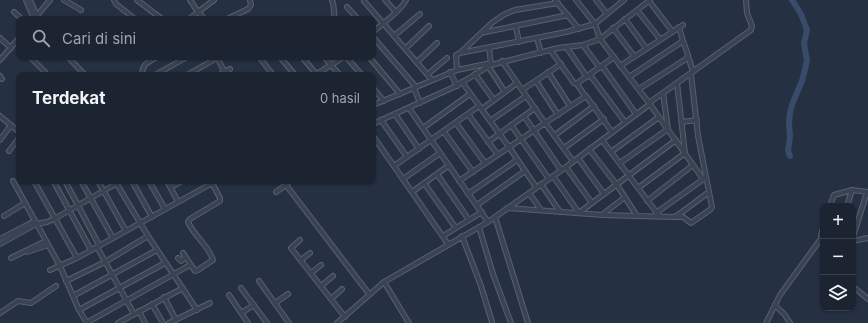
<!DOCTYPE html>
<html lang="id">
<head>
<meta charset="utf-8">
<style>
	:root { --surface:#1c2432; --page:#29303e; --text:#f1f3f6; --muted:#a0a4ac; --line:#3a414d }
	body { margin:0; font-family:Inter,sans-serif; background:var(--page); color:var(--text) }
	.controls { position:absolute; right:12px; bottom:12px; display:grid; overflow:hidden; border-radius:8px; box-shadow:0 1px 3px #0004 }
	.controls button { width:36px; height:36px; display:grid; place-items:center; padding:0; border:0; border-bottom:1px solid var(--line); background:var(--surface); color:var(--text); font:20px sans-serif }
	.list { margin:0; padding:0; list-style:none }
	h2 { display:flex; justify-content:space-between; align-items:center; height:52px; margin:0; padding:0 16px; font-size:17px }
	h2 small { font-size:13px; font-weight:400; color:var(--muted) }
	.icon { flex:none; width:22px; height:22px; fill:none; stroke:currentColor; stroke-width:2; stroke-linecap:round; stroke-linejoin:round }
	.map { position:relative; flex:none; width:868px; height:323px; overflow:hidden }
	.search { position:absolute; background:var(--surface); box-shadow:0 1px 3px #0004; left:16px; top:16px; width:360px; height:44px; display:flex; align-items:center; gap:10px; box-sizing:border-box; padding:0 14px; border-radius:8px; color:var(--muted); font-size:15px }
	.panel { position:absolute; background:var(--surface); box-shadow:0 1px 3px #0004; left:16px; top:72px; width:360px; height:112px; border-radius:8px }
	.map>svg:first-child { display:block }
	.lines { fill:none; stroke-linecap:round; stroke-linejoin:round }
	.river { stroke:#384b6a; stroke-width:6 }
	.street-casing { stroke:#57606f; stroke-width:6 }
	.street { stroke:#394352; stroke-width:4 }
</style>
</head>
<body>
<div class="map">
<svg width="868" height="323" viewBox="0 0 868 323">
	<rect width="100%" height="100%" fill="#253042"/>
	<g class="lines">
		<path class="river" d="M790,156L788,150L790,137L789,123L790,112L793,102L802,81L807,61L804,43L807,30L801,14L792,0"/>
		<defs>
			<path id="street" d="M26,0L34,19
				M30,0L37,16
				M64,0L81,10
				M114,0L116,4L135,19
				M137,0L162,19
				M332,0C335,7 333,13 335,19
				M385,0L396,12
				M555,0L579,29
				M596,0L607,14
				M364,1L432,80
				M649,1L672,31
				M347,7L358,19
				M637,10L660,39
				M14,12L22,19
				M34,19L50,0
				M189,19L198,12L190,0
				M205,19L198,12L214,0
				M227,19L248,9L251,5L250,0
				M625,19L646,48
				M516,27L519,42
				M679,27L683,41
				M613,28L634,56
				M373,32C382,24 402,10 406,0
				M481,33L568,15
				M394,36L420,14
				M373,37L416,87
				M0,38L11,48
				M537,38L541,53
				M583,45L600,68
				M406,48L429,26
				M489,48L491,64
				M567,48L587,77
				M551,51L574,83L576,84L614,57
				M460,53L566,32L595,24L624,0
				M688,56L693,72
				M30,57L45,72
				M68,57L85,75
				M217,57L226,75
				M280,57L295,75
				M302,57L317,75
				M324,57L340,75
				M346,57L362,75
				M369,57L400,94
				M260,58L273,75
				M0,60L19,38
				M502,61L545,123L586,96L612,132
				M417,62L437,43
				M488,66L505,92
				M602,66L636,114
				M620,66L683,25
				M457,70L456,55L460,53L493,22L505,14L515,10L558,3
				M450,72L457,86
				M548,72L570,106
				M428,74L447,58
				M475,74L494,100
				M143,75C140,65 150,61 157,57
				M155,75L187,57
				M187,75L217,58
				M219,75L230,69
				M315,75L344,57
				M590,75L625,122
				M0,76L2,79
				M629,77L683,41L688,55L686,59L639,89
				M536,81L558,115
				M462,82L509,147L536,187
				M577,84L585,96
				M373,88L384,101
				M414,88L420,103
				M522,90L561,64
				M649,103L600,39L650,0
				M373,105L457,70L491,63
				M409,108L488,222
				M482,109L517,83
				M395,114L419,149
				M468,114L498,155
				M0,116L19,132
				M524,116L561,170
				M381,120L407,157
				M490,121L526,96
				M682,122L697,120
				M456,123L485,163
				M373,124L388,117L454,87L491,65L558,48L583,45L600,39L595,24L576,0
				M511,125L549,179
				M423,128L470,94
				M444,132L473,172
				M555,135L594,106
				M373,136L448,244
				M0,140L11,125
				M602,140L660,217
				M488,142L535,108
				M564,148L604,119
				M589,149L617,185L637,216
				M9,151L19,138
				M611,152L659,117
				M578,158L604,194
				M620,163L668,129L663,93
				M394,166L479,106
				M566,167L592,203
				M437,174L469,220
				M553,176L579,213
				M403,179L440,153
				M703,179L649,103L751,30L752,26L747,13L746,0
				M13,181L60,266L79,310L87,323
				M34,181L77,258
				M65,181L99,245
				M81,181L113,238
				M98,181L126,231
				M115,181L148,236L197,310
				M132,181L152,217
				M149,181L165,209
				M167,181L178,202
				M290,181L286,185L369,294
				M459,181L545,123L573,161
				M424,183L456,228
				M55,184L91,250
				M541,184L560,212
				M171,187L182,181
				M638,188L685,153L677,83
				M276,192L286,185
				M412,192L448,166
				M529,193L541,210
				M468,194L517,160
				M647,201L693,165
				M477,205L525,171
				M830,206L834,195L852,190
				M847,206L852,190L868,192
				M507,208L603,215L674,217L678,215L709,192
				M580,212L676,140
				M656,213L705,178
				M603,214L625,197
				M4,216L25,203
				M495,217L528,323
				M677,217H683L691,223L711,209L712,207L698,136L691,74
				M479,227L493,274L511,323
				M443,236L482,212
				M462,236L481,286L492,322
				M853,237L867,192
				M822,238L821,235L823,228
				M0,239L35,221
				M300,240L291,248L345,317
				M853,241L868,238
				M0,244L36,224L47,222L54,219L121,181
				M97,247L134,314
				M27,252L48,245
				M183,253L195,271L198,270L213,260C209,246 194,236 188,222L190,219L220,201V198L212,183
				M11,258L46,241
				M178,258L181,261L186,257
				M301,260L310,253
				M50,270L77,258L216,181
				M311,273L321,265
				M66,281L105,262L148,236
				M259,281L289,323
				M384,282L409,323
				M321,286L333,276
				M241,288L267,323
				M856,289L868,299
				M229,295L248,323
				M73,296L157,250
				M164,297L176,320
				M331,299L342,289
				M275,303L288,294
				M152,304L163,323
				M775,305L785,315L790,323
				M79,310L165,263
				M139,311L145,323
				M0,313L18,301L31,303L56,286
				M241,313L254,305
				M86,323L190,265
				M118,323L183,288
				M169,323L210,303
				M337,323L384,282L488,222L566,167L650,104
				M766,323L780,295L820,240L823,238"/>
		</defs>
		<use href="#street" class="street-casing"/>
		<use href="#street" class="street"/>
	</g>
</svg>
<div class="controls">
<button>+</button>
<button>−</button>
<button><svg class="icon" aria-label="layers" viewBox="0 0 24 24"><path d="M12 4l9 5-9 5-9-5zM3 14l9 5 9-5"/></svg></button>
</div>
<div class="search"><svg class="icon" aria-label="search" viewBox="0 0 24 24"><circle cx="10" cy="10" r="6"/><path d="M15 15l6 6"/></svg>Cari di sini</div>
<section class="panel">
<h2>Terdekat<small>0 hasil</small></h2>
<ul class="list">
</ul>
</section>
</div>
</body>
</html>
